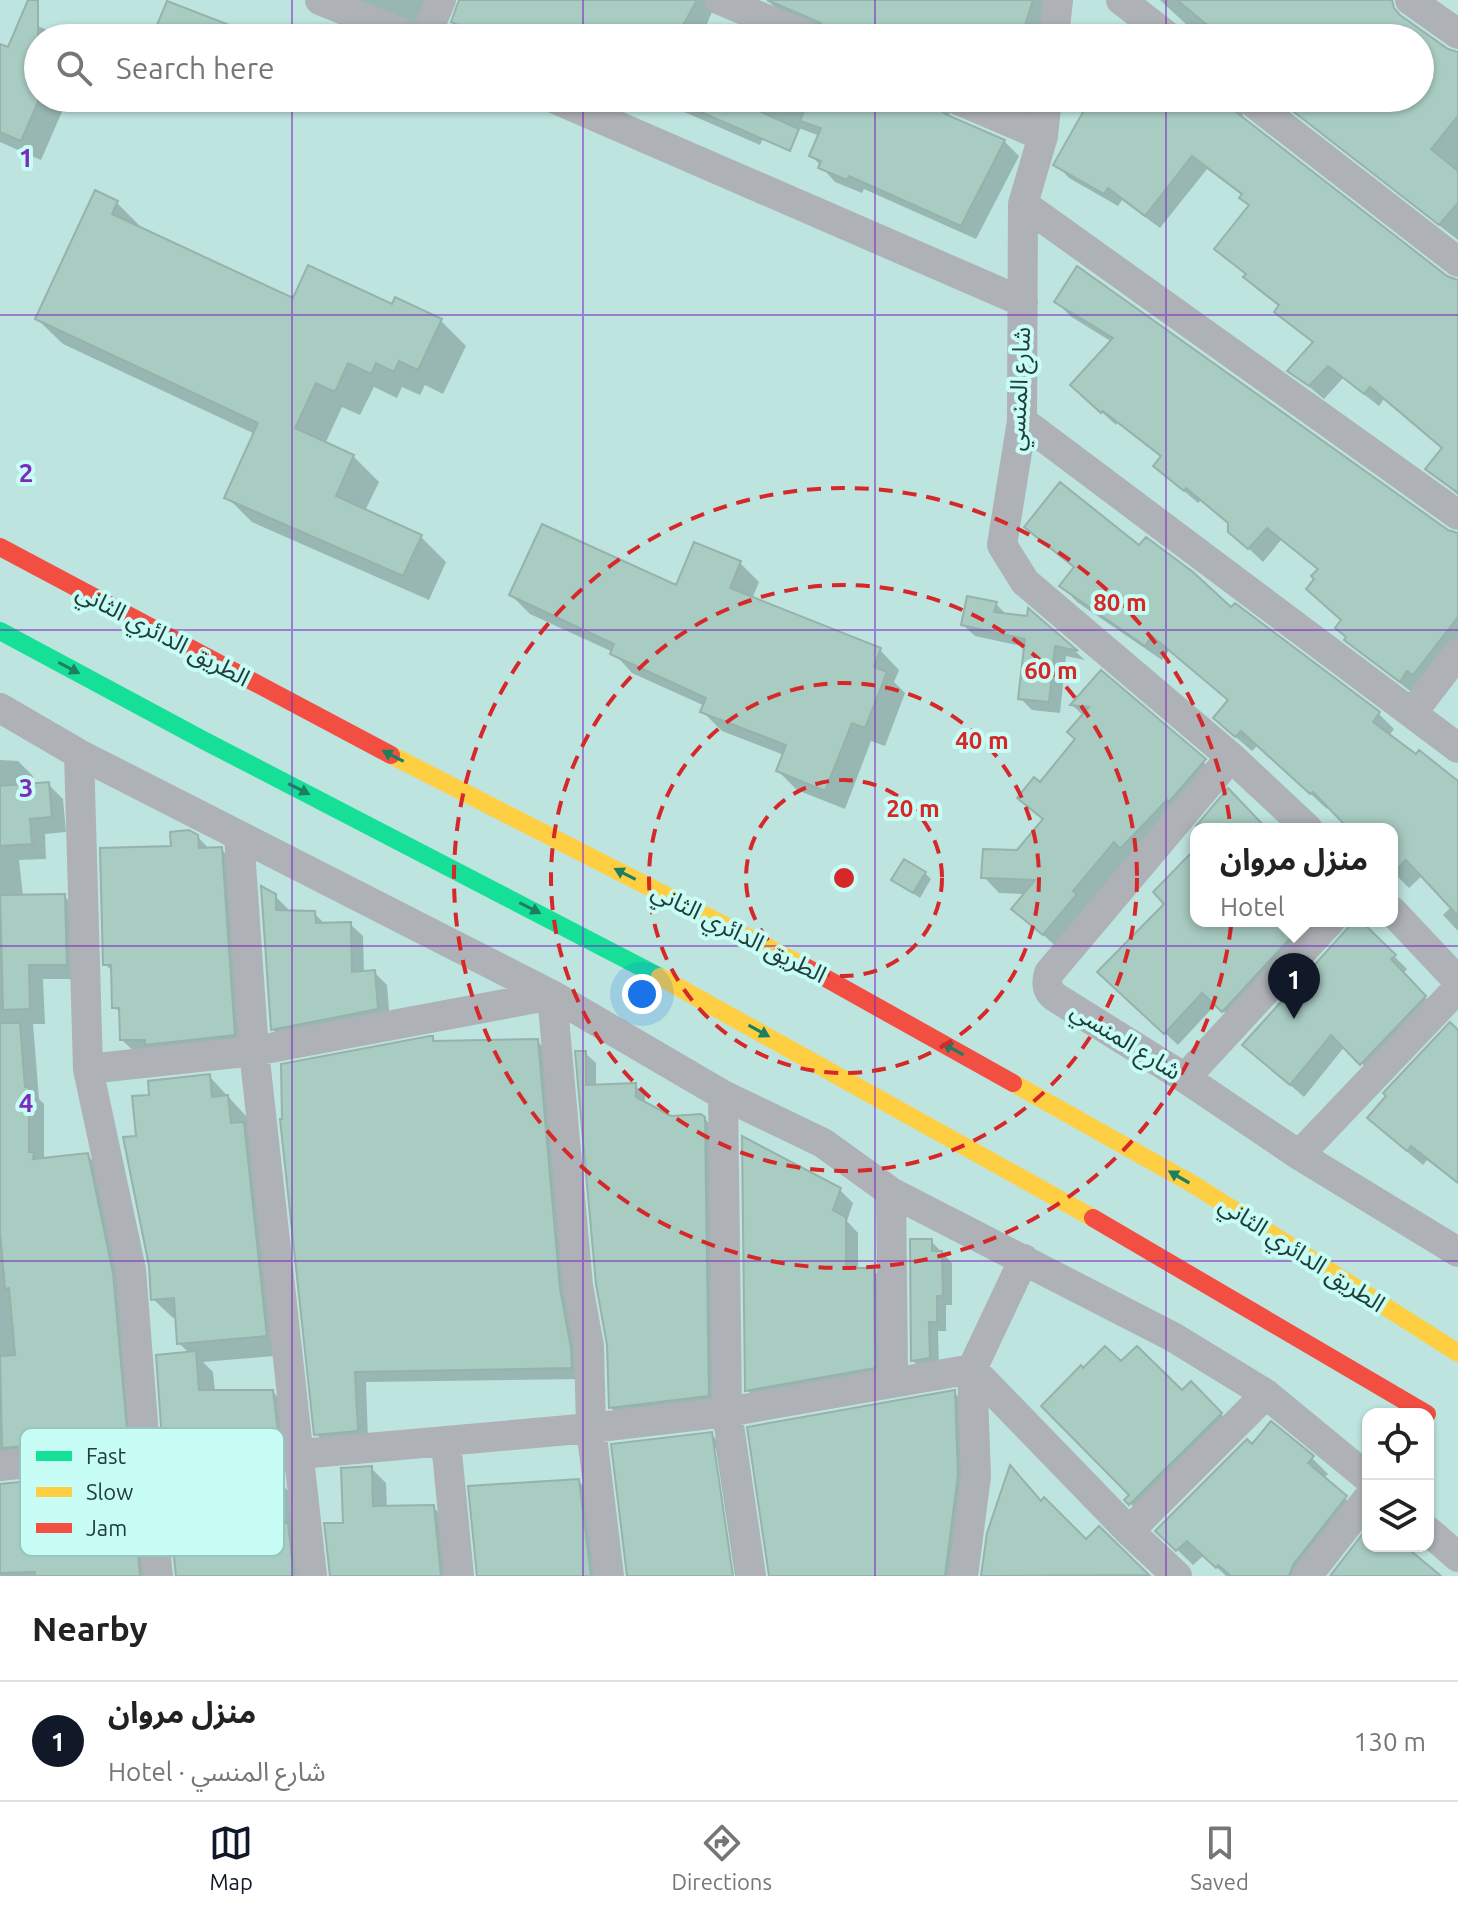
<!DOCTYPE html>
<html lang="en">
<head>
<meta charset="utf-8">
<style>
	:root { --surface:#fff; --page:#f2f2f2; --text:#222; --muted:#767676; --line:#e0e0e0; --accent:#111827 }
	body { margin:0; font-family:Ubuntu,"Noto Sans Arabic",sans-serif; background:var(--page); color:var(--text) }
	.controls { position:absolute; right:24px; bottom:24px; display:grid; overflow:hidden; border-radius:16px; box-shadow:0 2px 6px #0004 }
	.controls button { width:72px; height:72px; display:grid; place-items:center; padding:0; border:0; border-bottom:2px solid var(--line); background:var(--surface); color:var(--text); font:40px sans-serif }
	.you { position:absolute; left:642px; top:994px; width:28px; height:28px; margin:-20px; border:6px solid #fff; border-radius:50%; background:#1a73e8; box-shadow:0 0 0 12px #1a73e833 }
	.badge { display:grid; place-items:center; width:52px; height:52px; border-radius:50%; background:var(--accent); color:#fff; font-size:26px; font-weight:700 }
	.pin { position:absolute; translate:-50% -66px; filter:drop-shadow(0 2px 4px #0008) }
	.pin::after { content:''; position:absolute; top:42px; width:28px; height:24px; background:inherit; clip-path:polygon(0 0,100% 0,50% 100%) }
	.popup { position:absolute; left:1190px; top:823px; width:208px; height:104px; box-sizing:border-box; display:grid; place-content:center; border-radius:16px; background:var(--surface); filter:drop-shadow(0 2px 6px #0005); font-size:26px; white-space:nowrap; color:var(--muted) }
	.popup b { font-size:30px; color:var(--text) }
	.popup::after { content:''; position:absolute; left:50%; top:100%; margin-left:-16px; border:16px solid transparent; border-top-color:var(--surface) }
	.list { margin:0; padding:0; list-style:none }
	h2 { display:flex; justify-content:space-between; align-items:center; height:104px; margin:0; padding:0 32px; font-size:34px }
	h2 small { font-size:26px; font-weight:400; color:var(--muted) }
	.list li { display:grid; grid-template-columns:52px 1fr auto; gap:24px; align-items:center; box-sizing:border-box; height:120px; padding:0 32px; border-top:2px solid var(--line) }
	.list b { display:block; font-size:30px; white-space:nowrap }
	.list p { margin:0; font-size:26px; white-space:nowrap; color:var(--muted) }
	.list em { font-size:26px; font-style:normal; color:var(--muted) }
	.icon { flex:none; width:44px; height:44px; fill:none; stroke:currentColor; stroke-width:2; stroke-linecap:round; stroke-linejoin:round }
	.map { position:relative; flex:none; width:1458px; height:1576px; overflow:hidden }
	.search { position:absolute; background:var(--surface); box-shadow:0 2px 6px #0004; left:24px; right:24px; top:24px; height:88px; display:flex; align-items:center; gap:20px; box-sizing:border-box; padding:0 28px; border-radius:44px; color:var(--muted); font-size:30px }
	.sheet { height:224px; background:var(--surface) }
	nav { display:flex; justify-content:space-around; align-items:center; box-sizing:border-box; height:112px; border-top:2px solid var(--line); background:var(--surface); font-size:22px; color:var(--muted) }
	nav a { display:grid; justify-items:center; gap:4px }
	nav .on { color:var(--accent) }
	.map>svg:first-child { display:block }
	.shadow { fill:#0003 }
	.building { fill:#a8cbc2; stroke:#96b2ab; stroke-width:2 }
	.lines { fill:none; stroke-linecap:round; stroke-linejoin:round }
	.street { stroke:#aeb1b6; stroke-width:30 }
	.fast { stroke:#16e098; stroke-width:18 }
	.slow { stroke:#ffcf43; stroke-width:18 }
	.jam { stroke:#f24e42; stroke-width:18 }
	.oneway { fill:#1d7f60 }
	.grid { fill:none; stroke:#7b2cbf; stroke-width:2; stroke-opacity:0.55 }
	.ring { fill:none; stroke:#d62828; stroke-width:4; stroke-dasharray:14 10 }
	.labels { text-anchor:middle; stroke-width:8; stroke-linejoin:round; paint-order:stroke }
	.street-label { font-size:24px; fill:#223e3b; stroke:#c8fdf6 }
	.key { fill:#c8fdf6; stroke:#96c4be; stroke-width:2 }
	.key-label { font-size:22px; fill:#223e3b }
	.grid-label { font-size:26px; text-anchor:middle; font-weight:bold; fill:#7b2cbf; stroke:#c8fdf6; stroke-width:8; stroke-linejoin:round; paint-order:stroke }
	.centre { fill:#d62828; stroke:#c8fdf6; stroke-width:4 }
	.ring-label { font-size:24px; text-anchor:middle; font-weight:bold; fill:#d62828; stroke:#c8fdf6; stroke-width:8; stroke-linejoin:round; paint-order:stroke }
</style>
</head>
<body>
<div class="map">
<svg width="1458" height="1576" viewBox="0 0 1458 1576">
	<rect width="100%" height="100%" fill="#bee4df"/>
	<path class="shadow" d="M353,0H434L423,28Z
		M468,0H717L701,38H472L458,24Z
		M767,0H1052L1040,38H831L830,34L780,12Z
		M1160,0H1378L1447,51L1458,53V240L1275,98H1420V38H1189L1188,26Z
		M22,19L65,38H38V98H68L41,160L0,142V46L9,50Z
		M160,25L232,38H173Z
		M638,98H957L951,105L949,118L1004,141L1019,156L976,239L864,189L862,193L835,182L812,156L820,136L772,118L760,145L666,104L662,111Z
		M982,98H1052L1042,123Z
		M1091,98H1249L1242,111L1244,121L1446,278L1458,282V495L1428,469L1443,449L1384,399L1379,406L1343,378L1324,399L1290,371L1315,344L1291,325L1277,311L1280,307L1259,291L1245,277L1247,275L1216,249L1250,206L1242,198L1243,196L1207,169L1160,228L1122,200L1118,206L1069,178L1056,164L1093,100Z
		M117,203L142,228L294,301L393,307L441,321L466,346L443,394L425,385L420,395L402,387L397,398L374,387L360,415L342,407L325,444L353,456L379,482L365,511L421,537L446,562L429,600L252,522L227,497L255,434L63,344L37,319Z
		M1057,302L1447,531L1458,534V648L1414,694L1360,653L1346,640L1343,621L1319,571L1281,540L1263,562L1245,545L1230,525L1201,500L1198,503L1155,466L1162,458L1117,423L1116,425L1086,398L1112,342L1070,316Z
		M1027,527L1140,548L1378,713L1394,729L1389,736L1458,784V931L1443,915L1452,906L1423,875L1409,888L1392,871V829H1351L1329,806L1327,809L1258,745L1252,751L1231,733L1230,701L1169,650L1162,660L1077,602L1062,586L1075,569Z
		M740,563L759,582L752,599L880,650L899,670L894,682L905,693L885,746L871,741L845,809L797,790L778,771L784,755L722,731L703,712L705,706L632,673L613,652L530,614L511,595L678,588Z
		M996,604L1008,616L1029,618L1030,612L1085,660L1066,656L1060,713L1032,710L1021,699L1026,647L975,636L963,625Z
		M1101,673L1219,776L1059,949L1014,909L1026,894L999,893L984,877L1018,852L1044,820L1020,798L1040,785L1078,740L1084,716L1072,705Z
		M0,760L18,761L33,776V785L48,784L63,799L66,832L45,834L46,859L19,860L23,896H64L79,911L81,979H43L45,1024H33L39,1099L44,1104V1160L87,1155L102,1170L128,1289L152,1576H0V1484L48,1481L58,1477L65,1468L66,1458L5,1466L0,1472Z
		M197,836L210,850L221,849L238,866L251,1051L139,1056L122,1040L121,1013L114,1007L113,972L105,964L173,848Z
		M1196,849V921H1331L1236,1023L1216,1004L1178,1045L1113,985L1167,904Z
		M925,873L931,879L920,898L894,880Z
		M275,896L288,909V912L314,913L325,924H350L363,936L364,973L374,972L387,985L390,1022L285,1042L272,1029Z
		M1349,921H1359L1407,969L1403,974L1437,1010L1374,1076L1345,1046L1304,1097L1244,1045L1345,934Z
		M1458,1033V1184L1427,1160L1423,1165L1385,1133Z
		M433,1038L437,1043L537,1041L548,1052L582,1379L366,1382L368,1441L328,1445L316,1434Z
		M577,1053H585L596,1063V1086L635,1085L645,1095V1104L670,1118H704L715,1129L718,1406L621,1417L610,1407L609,1345Z
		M209,1076L247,1117L286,1355L203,1362L213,1372L215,1392H273L291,1411L296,1456L184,1471L165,1453L190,1354L179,1343L177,1318H173L153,1299L138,1138L152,1096Z
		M840,1190L853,1203L847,1221L858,1233V1270H873L886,1283L887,1380L760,1403L747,1390Z
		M931,1241L952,1263V1305H946V1331H938L939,1368L923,1370L913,1361Z
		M1083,1370L1182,1393L1191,1384L1241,1434L1151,1524L1127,1500L1132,1495Z
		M954,1392L969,1408L960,1576H770Z
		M711,1434L726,1449L745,1576H735L716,1448H712L731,1576H629Z
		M1252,1446L1312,1458L1328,1474L1323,1479L1361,1513L1312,1576H1226L1204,1555L1193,1565L1158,1531Z
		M371,1468L386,1483L387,1508L433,1507L448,1522L454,1576H332L345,1525Z
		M1011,1468L1042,1502L1086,1542L1099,1528L1148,1576H988L984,1572Z
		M275,1477L290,1493L308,1576H176Z
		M578,1481L594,1496L603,1576H479Z"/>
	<path class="building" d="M28,0H38V102L21,141L0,132V44L8,47Z
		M459,0H697L676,38H488L451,22Z
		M767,0H1033L1021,38H829L826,28L819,22Z
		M1177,0H1392L1394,8L1400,15L1448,49L1458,52V116L1431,149L1458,171V203L1439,225L1276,98H1420V38H1223Z
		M167,1L258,36V38H189L157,25Z
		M669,98H730L799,129L790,151Z
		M809,98H935L938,108L945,114L1005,140L961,226L849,176L847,180L818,168L821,161L809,156L821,128L800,121Z
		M1091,98H1229L1236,112L1447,276L1458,280V493L1425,469L1442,448L1370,387L1364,394L1328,366L1309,386L1287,371L1313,342L1274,312L1279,305L1243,277L1246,274L1214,249L1249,205L1239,198L1242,194L1192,156L1145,216L1108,188L1104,194L1053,165Z
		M95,190L118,201L112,214L293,298L308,265L392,304L395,297L442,319L418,370L399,361L394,372L376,363L371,374L348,363L335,392L316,383L295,428L354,455L336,496L422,535L403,576L224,498L258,423L35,319Z
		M1077,266L1448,530L1458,533V617L1413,675L1407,671L1400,682L1344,640L1346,637L1335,628L1341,620L1306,589L1314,579L1311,576L1318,569L1267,528L1248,549L1228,532V523L1186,488L1184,491L1153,466L1161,456L1103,411L1101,413L1070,385L1113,338L1054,302Z
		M1060,482L1139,545L1146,537L1193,572L1231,607L1235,603L1380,712L1373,722L1416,754L1419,750L1458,781V916L1406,860L1392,874V829H1349L1313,792L1310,794L1241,731L1235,737L1213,718L1228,700L1152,636L1145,646L1059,586L1074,567L1024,527Z
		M542,524L676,585L694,542L741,561L730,588L881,648L874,667L887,672L865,728L852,723L825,791L776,771L786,745L700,712L706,698L610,654L614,644L509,595Z
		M967,596L997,602L994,612L1027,616L1028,608L1078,651L1055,646L1049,702L1018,699L1025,639L961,625Z
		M1101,670L1206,759L1169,802L1167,800L1120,849L1114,842L1073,891L1077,894L1043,935L1011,909L1035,880L981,878L983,849L1017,850L1043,819L1017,798L1034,777L1040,782L1075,739L1067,732L1089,707L1070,705Z
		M49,782L52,817L30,819L32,844L0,846V786Z
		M1228,788L1267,829H1199L1196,826Z
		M189,830L198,835L199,848L222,847L235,1035L145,1045V1040H120L119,1008H112L111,965H103L100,848L171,846L170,832Z
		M1196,848V921H1287L1297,931L1222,1012L1202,993L1164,1034L1097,972L1164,904L1153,892Z
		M904,859L926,872L913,893L891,880Z
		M261,886L276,894V910L315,911L316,923L351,922L352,972L375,970L378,1009L271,1030Z
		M65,894L67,965H29L30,1009L3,1010L0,895Z
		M1354,921H1361L1396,955L1391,959L1426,996L1360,1065L1331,1035L1290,1085L1242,1045Z
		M1450,1022L1458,1030V1183L1411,1146L1407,1151L1367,1118L1386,1096L1383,1093Z
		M0,1023H20L25,1087H29V1152H34L33,1159L88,1153L113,1273L140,1576H35V1572L0,1573V1484L49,1479L57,1475L62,1469L64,1460L60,1450L53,1444L2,1448L0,1356L15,1355L9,1288L5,1289L0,1232Z
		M430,1036H433V1041L538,1039L560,1288L571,1348L572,1368L355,1372L358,1431L314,1435L280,1119H282L281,1064Z
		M575,1051H586V1085L636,1083V1097L671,1116L701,1114L705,1117L709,1396L609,1408L607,1345L596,1284Z
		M210,1074L212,1097L228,1095L231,1123L244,1122L267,1336L177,1344L174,1298L151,1300L149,1266L123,1137L136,1136L132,1096L149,1095L148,1081Z
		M742,1136L841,1188L833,1210L846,1217V1268H874L875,1368L745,1391Z
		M910,1239H932V1251H942L943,1296H937V1322H929L930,1358L911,1361Z
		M1105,1346L1121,1361L1137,1346L1182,1390L1191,1381L1222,1413L1129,1505L1124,1500L1129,1495L1041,1406L1081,1365L1083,1368Z
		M196,1351L199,1390H273L279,1439L163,1454L156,1355Z
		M955,1390L958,1475L945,1576H769L747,1427Z
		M1271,1421L1314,1456L1308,1463L1347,1496L1293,1565L1289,1576H1231L1218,1565L1216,1568L1187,1541L1176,1551L1155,1531L1247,1439L1252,1444Z
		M712,1432L733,1576H627L611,1444Z
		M1010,1465L1041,1501L1044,1497L1086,1539L1099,1526L1149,1575L981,1576L987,1533Z
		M372,1466L373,1506L434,1505L441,1576H330L324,1523H343L341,1468Z
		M276,1475L279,1523H288L294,1576H176L167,1490Z
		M579,1479L591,1576H477L468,1486Z
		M1368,1527V1546H1405L1441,1576H1330Z"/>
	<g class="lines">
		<path class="street" d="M320,0L413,38
			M720,0L811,38
			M1121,0L1170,38
			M1410,0L1458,34
			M425,38L441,0
			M1054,38L1058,0
			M553,98L1023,302
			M953,98L1043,136
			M1047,98L1043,136L1023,204L1022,421L1002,545L1025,582L1231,757L1308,829
			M1247,98L1458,262
			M1023,204L1458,515
			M1022,421L1458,748
			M0,708L79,754L552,995L723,1095L823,1143L891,1192L1173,1337L1266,1394L1368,1478
			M1412,713L1458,653
			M79,754L88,1069L131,1270L147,1474L158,1576
			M1231,757L1049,973C1046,983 1047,991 1055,997L1185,1078L1299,1155L1458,1252
			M239,836L254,1051L312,1576
			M1392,911L1458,981
			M88,1069L254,1051L552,995L578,1286L589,1346L591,1428L609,1576
			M1185,1078L1330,921
			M723,1095L727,1412L751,1576
			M1299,1155L1458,988
			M891,1192L893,1375L904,1381
			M446,1442L459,1576
			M0,1466L46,1461
			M147,1474L300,1454L591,1428L727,1412L972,1369L1129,1531L1177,1576
			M1129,1531L1266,1394
			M1428,1531L1458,1557
			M963,1576L976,1476L972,1369L1024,1259
			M1307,1576L1368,1498"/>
		<path class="fast" d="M0,631L203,740L660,977"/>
		<path class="slow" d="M391,755L804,966
			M660,977L1093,1218
			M1013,1083L1196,1186L1458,1353"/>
		<path class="jam" d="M0,547L391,755
			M804,966L1013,1083
			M1093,1218L1427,1414"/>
	</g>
	<defs><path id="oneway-solid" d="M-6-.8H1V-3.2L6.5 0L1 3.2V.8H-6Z" transform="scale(2)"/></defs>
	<g class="oneway">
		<use href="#oneway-solid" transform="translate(69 668) rotate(28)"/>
		<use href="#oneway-solid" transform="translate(393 756) rotate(-153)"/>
		<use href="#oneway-solid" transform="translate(299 789) rotate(27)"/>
		<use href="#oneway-solid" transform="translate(625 874) rotate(-153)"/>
		<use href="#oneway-solid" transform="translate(530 908) rotate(27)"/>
		<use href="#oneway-solid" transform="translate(759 1031) rotate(29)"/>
		<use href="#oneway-solid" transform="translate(953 1049) rotate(-151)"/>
		<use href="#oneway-solid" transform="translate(1179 1177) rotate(-150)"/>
	</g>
	<path class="grid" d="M292,0V38M583,0V38M875,0V38M1166,0V38M292,98V1576M583,98V1576M875,98V1576M1166,98V1576M0,315H1458M0,630H1458M0,946H1458M0,1261H1458"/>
	<g class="ring">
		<circle cx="844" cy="878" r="98"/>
		<circle cx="844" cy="878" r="195"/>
		<circle cx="844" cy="878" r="293"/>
		<circle cx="844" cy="878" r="390"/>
	</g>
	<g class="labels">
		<g class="street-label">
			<text transform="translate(1019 389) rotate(-87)" y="8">شارع المنسي</text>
			<text transform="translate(163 635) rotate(28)" y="8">الطريق الدائري الثاني</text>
			<text transform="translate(739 933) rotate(27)" y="8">الطريق الدائري الثاني</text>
			<text transform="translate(1126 1041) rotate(32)" y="8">شارع المنسي</text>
			<text transform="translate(1302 1254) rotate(33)" y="8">الطريق الدائري الثاني</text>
		</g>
	</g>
	<rect x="20" y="1428" width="264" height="128" rx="12" class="key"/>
	<rect x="36" y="1451" width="36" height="10" fill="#16e098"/>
	<rect x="36" y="1487" width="36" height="10" fill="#ffcf43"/>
	<rect x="36" y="1523" width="36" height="10" fill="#f24e42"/>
	<g class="key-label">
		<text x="86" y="1464">Fast</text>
		<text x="86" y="1500">Slow</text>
		<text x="86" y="1536">Jam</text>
	</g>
	<g class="grid-label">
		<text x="26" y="167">1</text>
		<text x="26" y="482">2</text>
		<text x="26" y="797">3</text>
		<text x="26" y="1112">4</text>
	</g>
	<circle cx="844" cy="878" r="12" class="centre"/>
	<g class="ring-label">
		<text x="1120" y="611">80 m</text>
		<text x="1051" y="679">60 m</text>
		<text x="982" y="749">40 m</text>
		<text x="913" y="817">20 m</text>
	</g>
</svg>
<div class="controls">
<button><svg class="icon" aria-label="locate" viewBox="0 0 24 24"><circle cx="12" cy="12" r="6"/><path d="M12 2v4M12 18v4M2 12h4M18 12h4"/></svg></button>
<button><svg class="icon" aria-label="layers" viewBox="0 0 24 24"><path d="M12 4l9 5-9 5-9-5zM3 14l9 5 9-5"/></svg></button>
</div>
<div class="you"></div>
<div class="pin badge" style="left:1294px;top:1019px">1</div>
<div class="popup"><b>منزل مروان</b>Hotel</div>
<div class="search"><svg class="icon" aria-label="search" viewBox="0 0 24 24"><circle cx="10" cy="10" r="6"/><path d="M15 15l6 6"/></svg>Search here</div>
</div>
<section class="sheet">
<h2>Nearby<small></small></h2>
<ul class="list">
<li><span class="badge">1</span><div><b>منزل مروان</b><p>Hotel · شارع المنسي</p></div><em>130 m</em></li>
</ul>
</section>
<nav>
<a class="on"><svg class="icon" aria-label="map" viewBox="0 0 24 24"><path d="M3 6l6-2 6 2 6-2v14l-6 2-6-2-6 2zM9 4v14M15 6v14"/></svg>Map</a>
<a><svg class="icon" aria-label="directions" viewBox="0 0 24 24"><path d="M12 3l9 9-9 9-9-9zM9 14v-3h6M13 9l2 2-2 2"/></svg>Directions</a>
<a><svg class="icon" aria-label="saved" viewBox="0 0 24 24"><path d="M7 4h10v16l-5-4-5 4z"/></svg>Saved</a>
</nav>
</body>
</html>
